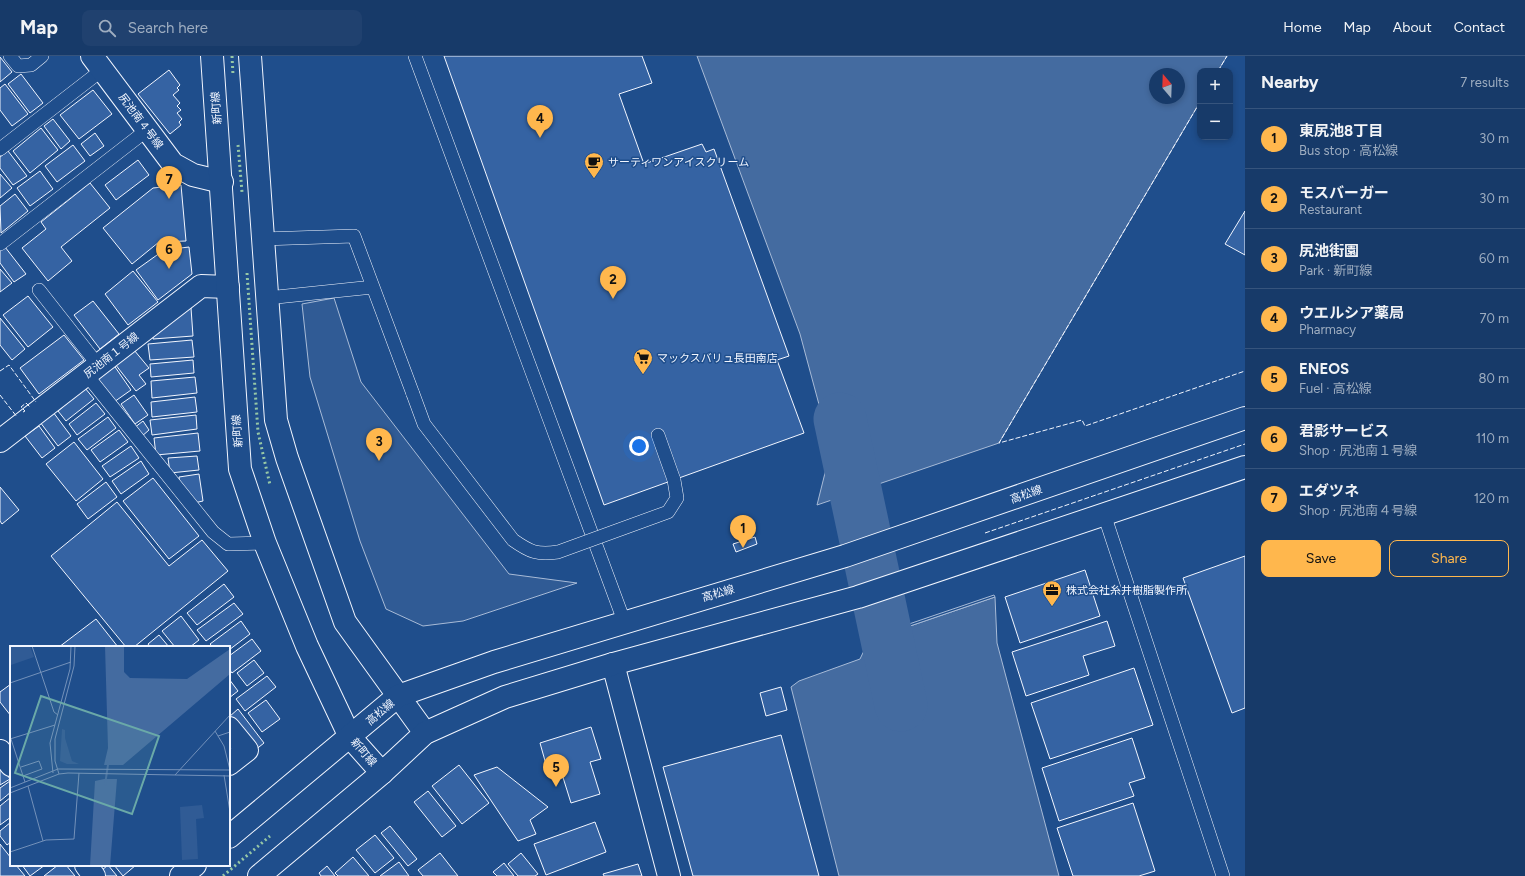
<!DOCTYPE html>
<html lang="en">
<head>
<meta charset="utf-8">
<style>
	:root { --surface:#173a69; --page:#20416f; --text:#f1f3f6; --muted:#9eadc0; --line:#36547d; --accent:#ffb74d }
	body { margin:0; font-family:Figtree,"Noto Sans JP",sans-serif; background:var(--page); color:var(--text) }
	.controls { position:absolute; right:12px; top:12px; display:grid; overflow:hidden; border-radius:8px; box-shadow:0 2px 6px #0003 }
	.controls button { width:36px; height:36px; display:grid; place-items:center; padding:0; border:0; border-bottom:1px solid var(--line); background:var(--surface); color:var(--text); font:20px sans-serif }
	.compass { position:absolute; left:1149px; top:12px; width:36px; height:36px; border-radius:50%; background:var(--surface); box-shadow:0 2px 6px #0003; rotate:341deg }
	.you { position:absolute; left:639px; top:390px; width:14px; height:14px; margin:-10px; border:3px solid #fff; border-radius:50%; background:#1a73e8; box-shadow:0 0 0 6px #1a73e833 }
	.badge { display:grid; place-items:center; width:26px; height:26px; border-radius:50%; background:var(--accent); color:#111; font-size:13px; font-weight:700 }
	.pin { position:absolute; translate:-50% -33px; filter:drop-shadow(0 1px 2px #0008) }
	.pin::after { content:''; position:absolute; top:21px; width:14px; height:12px; background:inherit; clip-path:polygon(0 0,100% 0,50% 100%) }
	.list { margin:0; padding:0; list-style:none }
	h2 { display:flex; justify-content:space-between; align-items:center; height:52px; margin:0; padding:0 16px; font-size:17px }
	h2 small { font-size:13px; font-weight:400; color:var(--muted) }
	.list li { display:grid; grid-template-columns:26px 1fr auto; gap:12px; align-items:center; box-sizing:border-box; height:60px; padding:0 16px; border-top:1px solid var(--line) }
	.list b { display:block; font-size:15px; white-space:nowrap }
	.list p { margin:0; font-size:13px; white-space:nowrap; color:var(--muted) }
	.list em { font-size:13px; font-style:normal; color:var(--muted) }
	.actions { display:flex; gap:8px; padding:12px 16px }
	.actions a { flex:1; padding:9px 0; border:1px solid var(--accent); border-radius:8px; text-align:center; font-size:14px; color:var(--accent) }
	.actions .main { background:var(--accent); color:#111 }
	.icon { flex:none; width:22px; height:22px; fill:none; stroke:currentColor; stroke-width:2; stroke-linecap:round; stroke-linejoin:round }
	.map { position:relative; flex:none; width:1245px; height:820px; overflow:hidden }
	header { display:flex; align-items:center; gap:24px; box-sizing:border-box; height:56px; padding:0 20px; background:var(--surface); border-bottom:1px solid var(--line) }
	header strong { font-size:19px }
	nav { display:flex; gap:22px; margin-inline-start:auto; font-size:14px }
	.search { width:280px; height:36px; background:var(--page); display:flex; align-items:center; gap:10px; box-sizing:border-box; padding:0 14px; border-radius:8px; color:var(--muted); font-size:15px }
	main { display:flex }
	aside { flex:1; background:var(--surface) }
	.map>svg:first-child { display:block }
	.green { fill:#305b95; stroke:#a8bbd7 }
	.water { fill:#446ba0; stroke:#a8bbd7; fill-rule:evenodd }
	.pier { fill:#1f4e8c; stroke:#a8bbd7 }
	.lines { fill:none; stroke-linecap:round; stroke-linejoin:round }
	.river { stroke:#446ba0; stroke-width:53 }
	.building { fill:#3563a3; stroke:#f2f6ff }
	.service-casing { stroke:#f2f6ff; stroke-width:14 }
	.minor-casing { stroke:#f2f6ff; stroke-width:24 }
	.tertiary-casing { stroke:#f2f6ff; stroke-width:24 }
	.primary-casing { stroke:#f2f6ff; stroke-width:24 }
	.service { stroke:#1f4e8c; stroke-width:13 }
	.minor { stroke:#1f4e8c; stroke-width:22 }
	.tertiary { stroke:#1f4e8c; stroke-width:22 }
	.primary { stroke:#1f4e8c; stroke-width:22 }
	.service-bridge-casing { stroke:#f2f6ff; stroke-width:14; stroke-linecap:butt }
	.service-bridge { stroke:#1f4e8c; stroke-width:13 }
	.hedge { stroke:#97c8a6; stroke-width:3; stroke-dasharray:2 3; stroke-linecap:butt }
	.fence { stroke:#f2f6ff; stroke-width:1; stroke-dasharray:5 2; stroke-linecap:butt }
	.labels { text-anchor:middle; stroke-width:3; stroke-linejoin:round; paint-order:stroke }
	.street-label { font-size:11px; fill:#f2f6ff; stroke:#1f4e8c }
	.poi-label { font-size:11px; fill:#f2f6ff; stroke:#1f4e8c; text-anchor:start }
	.inset-river { fill:none; stroke:#446ba0; stroke-width:2 }
	.inset-road { fill:none; stroke:#7391ba; stroke-width:1 }
	.view { fill:#6aa9a8; fill-opacity:0.15; stroke:#6aa9a8; stroke-width:2 }
	.inset-edge { fill:none; stroke:#f2f6ff; stroke-width:2 }
</style>
</head>
<body>
<header>
<strong>Map</strong>
<div class="search"><svg class="icon" aria-label="search" viewBox="0 0 24 24"><circle cx="10" cy="10" r="6"/><path d="M15 15l6 6"/></svg>Search here</div>
<nav><a>Home</a><a>Map</a><a>About</a><a>Contact</a></nav>
</header>
<main>
<div class="map">
<svg width="1245" height="820" viewBox="0 0 1245 820">
	<rect width="100%" height="100%" fill="#1f4e8c"/>
	<path class="green" d="M334,242L361,326L509,518L577,527L463,565L423,570L386,553L360,485L310,321L302,248Z"/>
	<path class="water" d="M697,0H1227L1218,15H1200V46L999,387L817,449L831,393L800,278ZM1155,18H1179V42H1155Z
		M995,541L997,587L1059,820H839L791,631L799,625L860,603L869,584Z"/>
	<path class="pier" d="M994,539L995,541L869,584L868,582Z"/>
	<g class="lines">
		<path class="river" d="M840,363L901,649"/>
	</g>
	<path class="building" d="M444,0H642L652,27L619,38L644,108L702,88L706,96L714,93L789,300L777,304L804,377L604,449Z
		M0,1L12,16L0,26Z
		M169,14L180,29L177,32L179,34L173,39L180,47L177,50L181,54L177,57L182,63L179,66L181,69L170,78L138,38Z
		M21,18L43,47L30,57L8,28Z
		M5,28L28,58L12,70L0,54V32Z
		M93,34L112,58L79,83L60,59Z
		M53,63L70,85L61,93L44,70Z
		M41,72L58,94L30,117L13,95Z
		M95,77L104,90L90,100L81,88Z
		M73,89L85,105L57,126L45,110Z
		M8,95L27,120L13,129L0,112V101Z
		M138,104L149,119L116,144L105,129Z
		M40,115L53,133L30,150L17,132Z
		M0,118L12,132L0,142Z
		M90,127L110,152L61,191L72,205L48,225L22,192L46,173L41,166Z
		M181,129L186,185L159,186L132,208L103,172L153,132Z
		M15,138L28,155L1,177L0,150Z
		M1245,155V199L1225,188Z
		M5,191L26,218L14,226L0,207V195Z
		M189,191L192,218L158,244L136,214L164,194Z
		M0,213L12,227L0,236Z
		M133,215L158,246L128,269L105,238Z
		M28,240L53,271L28,291L3,259Z
		M93,245L119,278L100,293L74,259Z
		M191,252L193,280L153,283V276L181,253Z
		M0,262L25,293L12,304L0,289Z
		M64,279L84,304L39,338L20,312Z
		M192,284L194,301L150,304L148,288Z
		M134,294L149,312L139,319L146,328L136,335L115,308Z
		M193,304L194,317L151,321L150,308Z
		M113,308L131,334L114,346L96,321Z
		M195,321L197,337L152,342L151,325Z
		M85,332L94,343L66,365L58,355Z
		M134,339L148,359L135,368L121,348Z
		M195,341L197,356L152,361L151,346Z
		M96,347L105,358L77,379L69,368Z
		M53,356L71,380L58,390L40,366Z
		M196,359L197,373L152,379L150,364Z
		M108,361L116,372L87,394L78,383Z
		M143,365L149,374L141,381L134,372Z
		M39,370L55,392L42,402L25,380Z
		M119,374L128,386L100,406L91,394Z
		M198,377L200,395L156,399L154,382Z
		M74,386L103,423L76,445L46,408Z
		M131,390L139,402L110,421L102,410Z
		M197,400L199,414L170,417L168,402Z
		M141,405L149,418L121,438L112,425Z
		M199,418L203,445L194,447L180,429L179,421Z
		M153,422L199,480L169,503L123,445Z
		M106,426L117,441L88,463L77,448Z
		M0,431L19,454L2,468L0,465Z
		M117,446L169,510L202,484L228,515L134,591H126L51,500Z
		M755,481L757,488L736,496L733,488Z
		M1245,500V652L1232,657L1183,522Z
		M1085,514L1100,560L1020,587L1005,541Z
		M224,528L234,541L197,569L187,557Z
		M234,547L243,558L206,585L197,574Z
		M181,560L199,584L190,591H175L162,575Z
		M96,563L118,591H59Z
		M241,565L250,578L229,594V591H213L210,588Z
		M1107,565L1115,590L1083,600L1089,619L1026,640L1012,596Z
		M159,579L169,591H150L148,588Z
		M252,583L261,595L232,617L229,613V600Z
		M254,604L264,617L247,630L237,617Z
		M1134,612L1153,669L1050,703L1031,647Z
		M267,620L276,631L245,655L236,643Z
		M229,623L238,635L229,642Z
		M11,628V660L0,646V636Z
		M781,631L787,654L766,660L760,637Z
		M266,644L280,663L262,676L248,657Z
		M238,653L264,687L254,695L229,663V661Z
		M591,671L601,703L590,706L600,738L571,747L561,715L549,719L540,687Z
		M781,679L819,820H693L663,711Z
		M1132,682L1145,722L1129,727L1134,740L1059,765L1042,712Z
		M0,709L10,723L0,729Z
		M459,709L489,747L462,768L432,730Z
		M497,711L548,751L530,764L536,778L518,785L474,719Z
		M10,725L11,736L0,745V732Z
		M428,735L456,770L442,781L414,746Z
		M11,741V761L0,769V750Z
		M1133,747L1155,815L1139,820H1073L1057,772Z
		M11,766V786L7,789L0,780V775Z
		M595,766L606,796L546,819L534,788Z
		M390,770L417,803L408,810L381,777Z
		M375,779L394,802L375,817L356,794Z
		M0,788L11,802V809H16L25,820H0Z
		M440,797L458,820H423L418,814Z
		M521,797L538,818L535,820H518L508,808Z
		M353,801L369,820H338L335,817Z
		M399,806L409,820H380Z
		M504,807L514,820H497L493,816Z
		M638,808L642,820H604L603,818Z
		M22,809H45L30,820Z
		M58,809H66L75,820H44Z
		M108,809L117,820H105L101,815Z
		M114,809H136L123,820Z
		M327,810L335,820H321L319,817Z"/>
	<g class="lines">
		<defs>
			<path id="service" d="M10,0L18,10L31,9L42,0
				M415,0L624,565
				M0,93L102,14
				M262,183L354,180L413,338
				M0,188L147,74
				M39,234L98,309
				M267,242L373,231
				M86,318L213,476L228,488L265,487
				M658,379L674,424
				M1104,458L1223,820"/>
			<path id="minor" d="M92,0L173,108L193,119L222,126
				M0,385L201,230L228,231
				M613,608L669,820
				M229,672L247,694L229,708
				M0,695L11,709
				M86,809L94,820"/>
			<path id="tertiary" d="M212,0L240,413L265,487L307,590L350,681L382,717
				M250,0L276,364L287,402L345,566L425,677"/>
			<path id="primary" d="M229,781L398,640L494,606L845,500L1245,362
				M181,820L195,809
				M259,820L382,717L425,677L505,641L613,608L858,541L1245,411"/>
		</defs>
		<use href="#service" class="service-casing"/>
		<use href="#minor" class="minor-casing"/>
		<use href="#tertiary" class="tertiary-casing"/>
		<use href="#primary" class="primary-casing"/>
		<use href="#service" class="service"/>
		<use href="#minor" class="minor"/>
		<use href="#tertiary" class="tertiary"/>
		<use href="#primary" class="primary"/>
		<defs>
			<path id="service-bridge" d="M413,338L424,368L513,484C530,496 537,499 558,496L668,456L677,442L674,424"/>
		</defs>
		<use href="#service-bridge" class="service-bridge-casing"/>
		<use href="#service-bridge" class="service-bridge"/>
		<path class="hedge" d="M232,0L233,19
			M238,89L242,136
			M247,217L258,376L270,429
			M223,820L270,780"/>
		<path class="fence" d="M1218,15L1227,0
			M1200,46L999,387L1082,364L1085,370L1245,315
			M0,315L9,309L36,346
			M0,339L17,361
			M23,356L25,355L21,351L26,347L30,351
			M985,477L1245,388"/>
	</g>
	<defs>
		<symbol id="cafe-pin" viewBox="-11 -11 22 30"><path d="M0 17L-7.5 6A9.5 9.5 0 1 1 7.5 6Z" fill="#ffb74d" stroke="#1f4e8c"/><path d="M-5.5-4.5H6V0H3Q3 3.5 0 3.5H-2.5Q-5.5 3.5-5.5 0ZM3-3.2v2h1.7v-2ZM-6 4.5H4V6H-6Z" fill="#111"/></symbol>
		<symbol id="supermarket-pin" viewBox="-11 -11 22 30"><path d="M0 17L-7.5 6A9.5 9.5 0 1 1 7.5 6Z" fill="#ffb74d" stroke="#1f4e8c"/><path d="M-6-5.5h2.5l.6 2H6L4.5 2H-2.5L-4.4-4H-6ZM-1.5 3.2a1.3 1.3 0 1 0 .1 0ZM3 3.2a1.3 1.3 0 1 0 .1 0Z" fill="#111"/></symbol>
		<symbol id="office-pin" viewBox="-11 -11 22 30"><path d="M0 17L-7.5 6A9.5 9.5 0 1 1 7.5 6Z" fill="#ffb74d" stroke="#1f4e8c"/><path d="M-6-3h4V-5.5h4V-3h4V5H-6ZM-1-4.5V-3h2v-1.5ZM-6 0V1H6V0Z" fill="#111"/></symbol>
	</defs>
	<g fill-rule="evenodd">
		<use href="#cafe-pin" x="583" y="95" width="22" height="30"/>
		<use href="#supermarket-pin" x="632" y="291" width="22" height="30"/>
		<use href="#office-pin" x="1041" y="523" width="22" height="30"/>
	</g>
	<g class="labels">
		<g class="street-label">
			<text transform="translate(216 52) rotate(-94)" y="4">新町線</text>
			<text transform="translate(141 65) rotate(53)" y="4">尻池南４号線</text>
			<text transform="translate(111 299) rotate(-38)" y="4">尻池南１号線</text>
			<text transform="translate(237 375) rotate(-94)" y="4">新町線</text>
			<text transform="translate(1026 438) rotate(-19)" y="4">高松線</text>
			<text transform="translate(718 537) rotate(-16)" y="4">高松線</text>
			<text transform="translate(380 656) rotate(-40)" y="4">高松線</text>
			<text transform="translate(364 696) rotate(49)" y="4">新町線</text>
		</g>
		<g class="poi-label">
			<text x="608" y="110">サーティワンアイスクリーム</text>
			<text x="657" y="306">マックスバリュ長田南店</text>
			<text x="1066" y="538">株式会社糸井樹脂製作所</text>
		</g>
	</g>
	<g transform="translate(10 590)">
		<rect width="220" height="220" fill="#1f4e8c"/>
		<path d="M20,0L24,11L1,19L0,1ZM52,83L55,84V92L62,115L69,118H57L50,115ZM192,159L194,172L186,173L188,213L172,214L170,161Z" fill="#305b95"/>
		<path d="M95,0H114V26L120,32L177,33L220,3V28L113,119H94L98,102ZM94,133H107L100,220H80L85,135Z" fill="#446ba0"/>
		<path class="inset-river" d="M95,139L99,112"/>
		<path class="inset-road" d="M22,0L44,66L48,69M0,37L61,16M205,85L214,100L220,124M0,90L15,136M208,90L220,86M0,93L45,79M11,121L29,115L32,123L13,130M43,127L40,97L60,23L61,0M49,128L45,115V93L64,20L65,0M165,129L220,69M214,129L220,166M18,140L33,195M0,142L48,123L220,124M0,147L49,128L58,127L220,130M0,206L36,194L64,193L69,127"/>
		<path class="view" d="M31,50L149,90L122,168L5,127Z"/>
		<rect width="220" height="220" class="inset-edge"/>
	</g>
</svg>
<div class="controls">
<button>+</button>
<button>−</button>
</div>
<svg class="compass" viewBox="-18 -18 36 36"><path d="M0-13l5 13h-10z" fill="#e53935"/><path d="M0 13l5-13h-10z" fill="#9eadc0"/></svg>
<div class="you"></div>
<div class="pin badge" style="left:743px;top:492px">1</div>
<div class="pin badge" style="left:613px;top:243px">2</div>
<div class="pin badge" style="left:379px;top:405px">3</div>
<div class="pin badge" style="left:540px;top:82px">4</div>
<div class="pin badge" style="left:556px;top:731px">5</div>
<div class="pin badge" style="left:169px;top:213px">6</div>
<div class="pin badge" style="left:169px;top:143px">7</div>
</div>
<aside>
<h2>Nearby<small>7 results</small></h2>
<ul class="list">
<li><span class="badge">1</span><div><b>東尻池8丁目</b><p>Bus stop · 高松線</p></div><em>30 m</em></li>
<li><span class="badge">2</span><div><b>モスバーガー</b><p>Restaurant</p></div><em>30 m</em></li>
<li><span class="badge">3</span><div><b>尻池街園</b><p>Park · 新町線</p></div><em>60 m</em></li>
<li><span class="badge">4</span><div><b>ウエルシア薬局</b><p>Pharmacy</p></div><em>70 m</em></li>
<li><span class="badge">5</span><div><b>ENEOS</b><p>Fuel · 高松線</p></div><em>80 m</em></li>
<li><span class="badge">6</span><div><b>君影サービス</b><p>Shop · 尻池南１号線</p></div><em>110 m</em></li>
<li><span class="badge">7</span><div><b>エダツネ</b><p>Shop · 尻池南４号線</p></div><em>120 m</em></li>
</ul>
<div class="actions"><a class="main">Save</a><a>Share</a></div>
</aside>
</main>
</body>
</html>
